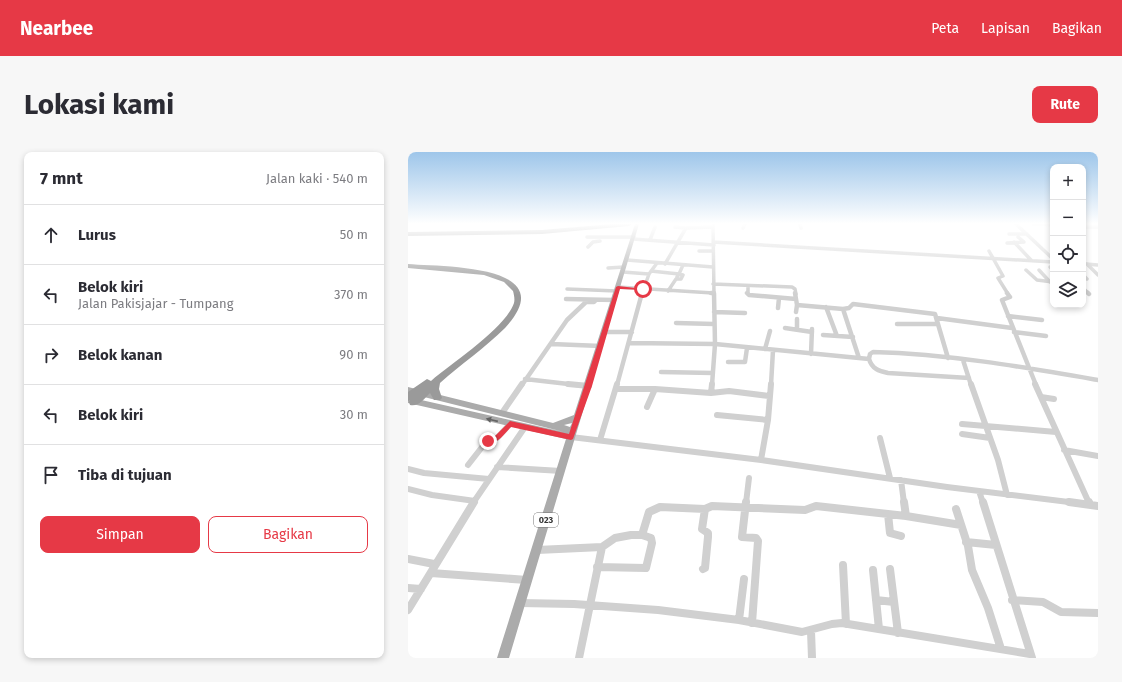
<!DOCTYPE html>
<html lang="id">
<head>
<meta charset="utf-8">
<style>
	:root { --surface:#fff; --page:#f7f7f7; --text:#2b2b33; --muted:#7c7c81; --line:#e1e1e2; --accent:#e63946 }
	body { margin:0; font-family:"Fira Sans",sans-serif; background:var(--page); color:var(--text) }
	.controls { position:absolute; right:12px; top:12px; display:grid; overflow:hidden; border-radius:8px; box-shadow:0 2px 6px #0003 }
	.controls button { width:36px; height:36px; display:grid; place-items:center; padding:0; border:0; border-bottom:1px solid var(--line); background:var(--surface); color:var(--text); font:20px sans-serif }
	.stop { position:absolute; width:12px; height:12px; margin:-9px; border:3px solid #e63946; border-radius:50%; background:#fff }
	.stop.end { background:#e63946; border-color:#fff; box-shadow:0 1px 4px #0008 }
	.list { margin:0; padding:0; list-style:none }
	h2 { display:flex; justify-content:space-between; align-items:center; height:52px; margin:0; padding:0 16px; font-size:17px }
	h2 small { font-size:13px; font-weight:400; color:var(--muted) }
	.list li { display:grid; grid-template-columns:26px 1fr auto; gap:12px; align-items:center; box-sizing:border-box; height:60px; padding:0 16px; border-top:1px solid var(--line) }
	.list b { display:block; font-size:15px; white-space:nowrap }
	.list p { margin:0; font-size:13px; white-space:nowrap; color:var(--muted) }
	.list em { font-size:13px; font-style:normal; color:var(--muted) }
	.actions { display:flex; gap:8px; padding:12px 16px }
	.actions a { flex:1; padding:9px 0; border:1px solid var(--accent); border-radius:8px; text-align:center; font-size:14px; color:var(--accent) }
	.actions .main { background:var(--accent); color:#fff }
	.icon { flex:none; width:22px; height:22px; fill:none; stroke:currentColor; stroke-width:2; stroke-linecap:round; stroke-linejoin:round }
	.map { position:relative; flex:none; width:690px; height:506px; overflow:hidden; border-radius:8px }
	header { display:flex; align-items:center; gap:24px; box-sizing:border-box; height:56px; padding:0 20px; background:var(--accent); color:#fff }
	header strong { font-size:19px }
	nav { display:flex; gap:22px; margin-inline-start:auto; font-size:14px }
	.intro { display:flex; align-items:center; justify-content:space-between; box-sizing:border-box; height:96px; padding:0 24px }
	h1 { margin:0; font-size:28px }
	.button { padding:10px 18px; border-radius:8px; background:var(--accent); color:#fff; font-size:14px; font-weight:700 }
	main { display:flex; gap:24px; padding:0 24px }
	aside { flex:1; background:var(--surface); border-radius:8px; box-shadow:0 2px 6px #0003 }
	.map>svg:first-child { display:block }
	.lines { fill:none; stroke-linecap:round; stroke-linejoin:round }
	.minor-far3 { stroke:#d0d0d0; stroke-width:3.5 }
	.minor-far2 { stroke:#d0d0d0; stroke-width:4.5 }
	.minor-far1 { stroke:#d0d0d0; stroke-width:6 }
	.minor { stroke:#d0d0d0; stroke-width:8 }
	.primary { fill:#ababab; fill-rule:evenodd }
	.motorway { fill:#9a9a9a; fill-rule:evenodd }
	.oneway { fill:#636363 }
	.route { fill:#e63946 }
	.labels { text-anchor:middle; stroke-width:4; stroke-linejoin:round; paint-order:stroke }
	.shield { fill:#fff; stroke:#707070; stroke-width:1 }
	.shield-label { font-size:9px; font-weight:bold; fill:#333 }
</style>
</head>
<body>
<header>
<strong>Nearbee</strong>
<nav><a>Peta</a><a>Lapisan</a><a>Bagikan</a></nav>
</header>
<div class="intro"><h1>Lokasi kami</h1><a class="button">Rute</a></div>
<main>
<aside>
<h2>7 mnt<small>Jalan kaki · 540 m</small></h2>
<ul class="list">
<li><svg class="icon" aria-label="ahead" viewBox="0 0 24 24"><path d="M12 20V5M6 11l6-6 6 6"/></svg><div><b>Lurus</b></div><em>50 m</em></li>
<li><svg class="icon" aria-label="left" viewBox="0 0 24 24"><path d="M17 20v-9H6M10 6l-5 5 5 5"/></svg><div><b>Belok kiri</b><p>Jalan Pakisjajar - Tumpang</p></div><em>370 m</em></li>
<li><svg class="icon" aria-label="right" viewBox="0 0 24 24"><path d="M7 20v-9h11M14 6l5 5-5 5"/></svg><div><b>Belok kanan</b></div><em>90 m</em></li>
<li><svg class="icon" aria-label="left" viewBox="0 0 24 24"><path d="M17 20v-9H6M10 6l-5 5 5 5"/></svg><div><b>Belok kiri</b></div><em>30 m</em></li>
<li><svg class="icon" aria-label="arrive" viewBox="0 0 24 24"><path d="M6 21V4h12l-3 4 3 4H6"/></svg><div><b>Tiba di tujuan</b></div></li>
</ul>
<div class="actions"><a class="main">Simpan</a><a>Bagikan</a></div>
</aside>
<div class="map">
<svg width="690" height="506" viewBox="0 0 690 506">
	<rect width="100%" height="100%" fill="#fff"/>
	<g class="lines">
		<path class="minor-far3" d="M305,72L306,142
			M392,72L393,76
			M608,72L645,107
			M625,72H635
			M635,72L645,73
			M267,75L277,76
			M675,75H690
			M335,76L337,72
			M601,82H619
			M179,85H226
			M225,87L306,93
			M242,88L247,75
			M305,90L645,110
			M606,90L623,108
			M599,91L616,90L610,85
			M180,95L185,90L192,89
			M291,99H305
			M581,99L595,124L590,126L600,142
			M219,108L305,115
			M257,112L278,76L305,75
			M678,112L690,113
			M679,112L690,123
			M645,115H642L645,118
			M200,116L216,115
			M618,118L629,128L645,130
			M631,118L642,130
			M243,119L271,122L269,125
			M215,120L241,122
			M675,123L679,127
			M305,132L384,135L387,137L388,142
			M210,135L305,141
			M675,136L681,142
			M159,137L209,139
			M260,139L268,127H273L275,123L271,122L275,113
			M234,142L241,122L249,111
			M340,142V134"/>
		<path class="minor-far2" d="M303,141H305
			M339,141L341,143L388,147
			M387,141L389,153L435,157L451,206
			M599,141L602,145L594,148L628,233
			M680,141L681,142
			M158,147L206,148
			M418,155L429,184
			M370,156L371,146
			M435,157L441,156L445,152L527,162L540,206
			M306,160L337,161
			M388,160L389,153
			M600,164L634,168
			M529,166L604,176
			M389,167V177
			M268,171L306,172
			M489,172H530
			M377,176L404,180
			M197,180H224
			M606,180L638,184
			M415,183L445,185
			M221,191L307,192L461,207L462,202L465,200C541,202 615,215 690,228
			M143,192L193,194
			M357,197L362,179
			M403,202L404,177
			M461,207C464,217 471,219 480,221L561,226
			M555,208L563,233
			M320,210H337L339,196
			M253,220L305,221
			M117,227L169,233
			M114,233L159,168L178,150H186L188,148
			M209,233L234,141
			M304,233L307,192L306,141
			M363,233L365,198"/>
		<path class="minor-far1" d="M160,232L181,234
			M563,232L590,308L599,343
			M627,232L681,351
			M208,237H247L303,241L321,239L361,244
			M303,241L304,232
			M633,245L646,247
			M239,255L247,237
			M94,261L114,232
			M309,263L360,268
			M554,272L648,280
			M554,282L582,286
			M163,285L353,308L539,335L669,351
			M472,286L482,326
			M192,288L209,232
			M656,298L690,304
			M353,308L360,268L363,232
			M60,313L78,290L89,286L102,272
			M89,315L153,319
			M0,317L16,321L81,327
			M493,328L496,351
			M0,337L24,343L67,349
			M571,339L575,351
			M65,351L117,275
			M338,351L341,326"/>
		<path class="minor" d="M338,350L334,385L348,386L350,389L344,471
			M496,350L498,364L553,373
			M575,350L624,506
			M661,350L690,354
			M681,350L682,353
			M548,357L560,394L564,418L580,456L593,497
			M480,362L482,381L493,384
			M234,383L241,360L252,355L297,357L304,354L397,358L408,354L498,364
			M558,390L588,393
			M129,398L194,395L207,386L223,383H234L243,386L244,391L238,416L189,415
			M0,407L26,412
			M435,413L438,472
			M295,417L297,416L300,385V381L294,377L297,357
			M482,417L490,481
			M465,418L471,477
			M23,421L119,428
			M0,436L13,437
			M468,448L486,450
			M604,448L635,450L653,460L690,461
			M112,451L166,452L250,458L331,468L394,480L424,472L434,471L622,502
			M0,458L66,350
			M331,468L336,427
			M403,479L404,506
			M171,506L194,395"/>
		<path class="primary" d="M227,72H231L101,506H89L158,287L0,251V245L156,280L0,241V235L145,271L166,263ZM164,271L162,275L156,273Z"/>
		<path class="motorway" d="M204,72H224L221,74L134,82L0,84V80L134,78Z
			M0,112C36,115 156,112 97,176C77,196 53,212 32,231L31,237L34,246L32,248H26L22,241C17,246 11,255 2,253L1,250L2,248L0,249V240L19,227L23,229C45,210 97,177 106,151C107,147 106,143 105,139L96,130L76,123L0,116Z"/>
	</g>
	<defs><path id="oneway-solid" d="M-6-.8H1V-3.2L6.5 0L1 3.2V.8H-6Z"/></defs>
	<use class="oneway" href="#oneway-solid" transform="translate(84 268) rotate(-167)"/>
	<linearGradient id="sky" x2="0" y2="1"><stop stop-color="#9ec6ea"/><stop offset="0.5" stop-color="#fff"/><stop offset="1" stop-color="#fff" stop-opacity="0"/></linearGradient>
	<rect width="690" height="143" fill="url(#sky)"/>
	<path class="route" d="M210,134L237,137L235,138L212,137L184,234L165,287L163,288L103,275C96,282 90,293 78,291V287L87,284L102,269L161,282L208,135Z"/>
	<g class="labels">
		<rect class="shield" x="126" y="361" width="24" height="14" rx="3"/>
		<g class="shield-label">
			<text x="138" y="371">023</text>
		</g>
	</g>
</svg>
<div class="controls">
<button>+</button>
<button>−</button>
<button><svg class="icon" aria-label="locate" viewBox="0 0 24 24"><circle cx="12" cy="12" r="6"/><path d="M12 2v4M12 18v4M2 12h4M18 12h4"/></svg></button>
<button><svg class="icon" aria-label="layers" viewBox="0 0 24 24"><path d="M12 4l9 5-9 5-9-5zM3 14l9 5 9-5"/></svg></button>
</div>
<div class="stop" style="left:235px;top:137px"></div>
<div class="stop end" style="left:80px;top:289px"></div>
</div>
</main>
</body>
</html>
